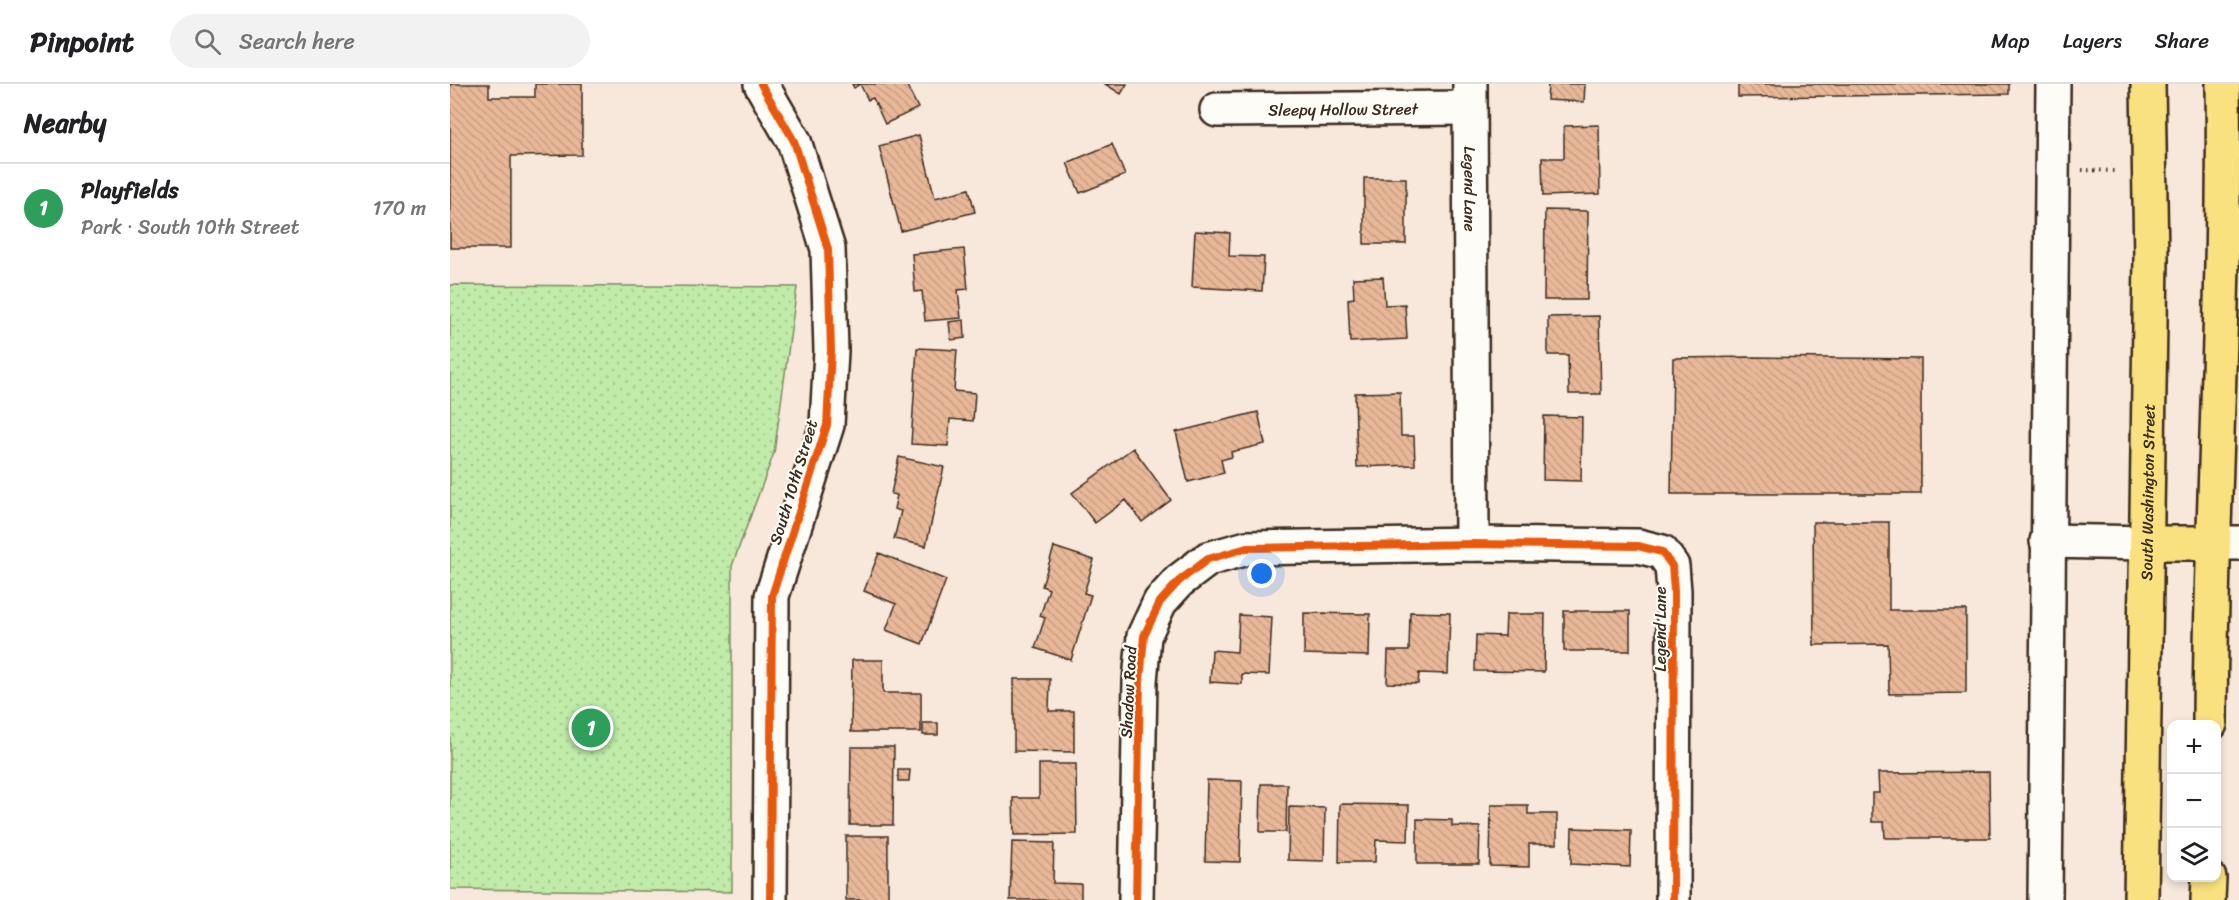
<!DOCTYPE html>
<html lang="en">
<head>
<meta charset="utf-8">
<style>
	:root { --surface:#fff; --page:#f2f2f2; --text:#202124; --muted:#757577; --line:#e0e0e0; --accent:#c8321e }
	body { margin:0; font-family:Sriracha,sans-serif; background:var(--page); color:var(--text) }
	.controls { position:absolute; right:18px; bottom:18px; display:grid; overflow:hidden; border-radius:12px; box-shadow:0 3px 9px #0003 }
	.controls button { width:54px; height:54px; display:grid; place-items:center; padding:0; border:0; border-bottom:2px solid var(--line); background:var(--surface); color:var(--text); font:30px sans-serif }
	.you { position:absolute; left:812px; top:490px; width:21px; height:21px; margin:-15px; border:4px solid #fff; border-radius:50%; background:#1a73e8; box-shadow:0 0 0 9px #1a73e833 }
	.badge { display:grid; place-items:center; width:39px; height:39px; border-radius:50%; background:var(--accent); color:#fff; font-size:20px; font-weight:700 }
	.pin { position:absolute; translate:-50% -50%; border:3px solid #fff; box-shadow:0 2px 6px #0006 }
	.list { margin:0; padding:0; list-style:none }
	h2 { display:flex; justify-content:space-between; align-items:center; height:78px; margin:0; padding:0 24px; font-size:26px }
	h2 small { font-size:20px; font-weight:400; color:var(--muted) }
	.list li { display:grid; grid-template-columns:39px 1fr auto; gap:18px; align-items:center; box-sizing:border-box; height:90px; padding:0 24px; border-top:2px solid var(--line) }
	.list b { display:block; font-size:22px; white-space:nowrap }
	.list p { margin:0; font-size:20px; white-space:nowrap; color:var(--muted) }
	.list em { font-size:20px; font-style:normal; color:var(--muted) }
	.icon { flex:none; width:33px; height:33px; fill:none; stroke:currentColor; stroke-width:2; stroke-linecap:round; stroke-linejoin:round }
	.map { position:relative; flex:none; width:1789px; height:816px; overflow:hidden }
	header { display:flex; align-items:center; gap:36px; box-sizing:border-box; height:84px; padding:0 30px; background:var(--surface); border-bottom:2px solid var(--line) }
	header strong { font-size:28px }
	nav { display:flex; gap:33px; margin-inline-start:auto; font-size:21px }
	.search { width:420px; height:54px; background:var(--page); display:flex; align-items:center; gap:15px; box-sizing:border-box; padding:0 21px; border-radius:33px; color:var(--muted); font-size:22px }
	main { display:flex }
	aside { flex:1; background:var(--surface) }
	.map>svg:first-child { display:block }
	.park { fill:url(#park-dots); stroke:#7e8a63; stroke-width:1.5 }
	.building { fill:url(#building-back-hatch); stroke:#3b2a1e; stroke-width:1.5 }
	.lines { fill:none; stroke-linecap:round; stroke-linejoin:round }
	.minor-casing { stroke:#3b2a1e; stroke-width:38 }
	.major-casing { stroke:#3b2a1e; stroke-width:38 }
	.path { stroke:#3b2a1e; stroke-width:4; stroke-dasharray:1.5 4.5; stroke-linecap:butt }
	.minor { stroke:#fdfcf7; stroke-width:33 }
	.major { stroke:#fae180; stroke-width:33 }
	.cycleway-casing { stroke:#fdfcf7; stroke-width:11 }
	.cycleway { stroke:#e8590c; stroke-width:8 }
	.labels { text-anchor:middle; stroke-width:4.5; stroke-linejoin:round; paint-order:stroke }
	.street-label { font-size:16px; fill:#3b2a1e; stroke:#fdfcf7 }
</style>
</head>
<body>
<header>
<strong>Pinpoint</strong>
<div class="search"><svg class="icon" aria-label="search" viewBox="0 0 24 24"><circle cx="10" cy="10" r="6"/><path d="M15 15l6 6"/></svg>Search here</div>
<nav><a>Map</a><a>Layers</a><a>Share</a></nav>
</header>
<main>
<aside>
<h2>Nearby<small></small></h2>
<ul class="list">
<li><span class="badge" style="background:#2e9e5b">1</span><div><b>Playfields</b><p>Park · South 10th Street</p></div><em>170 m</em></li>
</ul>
</aside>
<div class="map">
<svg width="1789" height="816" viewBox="0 0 1789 816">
	<defs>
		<pattern id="park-dots" width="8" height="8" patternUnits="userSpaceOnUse" patternTransform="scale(1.5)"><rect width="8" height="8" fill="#c0eba8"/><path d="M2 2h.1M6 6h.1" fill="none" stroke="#a6ca90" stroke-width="1.8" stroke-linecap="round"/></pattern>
		<pattern id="building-back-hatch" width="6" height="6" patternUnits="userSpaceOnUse" patternTransform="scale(1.5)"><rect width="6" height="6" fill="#e9b899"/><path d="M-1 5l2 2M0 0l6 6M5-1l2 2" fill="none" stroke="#c99e83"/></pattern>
	</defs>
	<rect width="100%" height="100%" fill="#f7e8db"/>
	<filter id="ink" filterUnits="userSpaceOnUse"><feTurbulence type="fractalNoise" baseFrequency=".0167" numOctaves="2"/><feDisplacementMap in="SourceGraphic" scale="12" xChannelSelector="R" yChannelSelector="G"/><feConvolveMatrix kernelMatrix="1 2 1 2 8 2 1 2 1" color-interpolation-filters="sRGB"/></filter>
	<g filter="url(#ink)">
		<path class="park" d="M0,201L347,203L324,369L282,482V808L0,805Z"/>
		<path class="building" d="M0,0H39V13H85V0H132V71L61,72V164H0Z
			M402,0H456L468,24L435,40L423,14L418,16L410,0L404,4Z
			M655,0H677L671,10Z
			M1098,0H1135L1134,18L1097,16Z
			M1288,0H1559V10L1288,13Z
			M1149,41L1150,110L1093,112L1092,74H1114V42Z
			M469,51L485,114L519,105L525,128L451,147L429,62Z
			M662,60L675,91L630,109L617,79Z
			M914,94H956V160H914Z
			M1095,126L1138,127L1137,216H1094Z
			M745,147L780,149L779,172L814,173L812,207L742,203Z
			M514,165L518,205L508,206L511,234L475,237L472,207L465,208L462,170Z
			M933,193L935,221L955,220L957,255L900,258L898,215L904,214L903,194Z
			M1149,232L1151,310H1119L1118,271H1098V233Z
			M514,236L515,254L501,256L499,238Z
			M467,264L507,266L504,307L525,309L523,337L500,335L498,362L461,360Z
			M1302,273L1471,275V410H1221L1223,274Z
			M950,308L951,352H964L965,381L907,383L905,309Z
			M808,328L815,360L781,368L782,373L771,376L774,389L738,398L726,348Z
			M1094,332L1132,333L1131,397L1093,396Z
			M683,364L721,416L692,438L676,416L645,439L622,409Z
			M449,373L494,383L476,462L444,455L451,427L444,425L447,411L441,410Z
			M1363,438H1439V526H1516V609L1439,610L1438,560L1364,561Z
			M604,463L644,476L634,509L641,511L621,576L585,564L595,534L590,532L599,505L592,502Z
			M429,469L496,496L472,560L436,546L446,520L414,507Z
			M1114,527H1180V567H1114Z
			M960,528L1000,529L998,590L969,589L968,600L937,599L938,567H959Z
			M854,529L920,530L919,572L854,570Z
			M1056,530H1095L1094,588L1025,587L1026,551L1055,552Z
			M789,531L822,533L819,591L792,590V600L760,598L762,566L787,568Z
			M402,576H433V609H471V648H401Z
			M564,595H600L599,627H624V668L564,667Z
			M473,639H488V651H473Z
			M401,663H444L443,741H400Z
			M589,680H626L627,750L564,751L563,714H589Z
			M448,686H460L459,697H448Z
			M1539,688L1540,754H1435L1434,738H1422V709H1429L1428,689Z
			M757,696L792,697L790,778L755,777Z
			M811,700H837L836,748H810Z
			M890,720L959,721L958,757L926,756L925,778H889Z
			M1041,721H1078V730H1107V760H1079V783L1040,782Z
			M839,723L875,724L874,777L838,776Z
			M967,735L1002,736V742L1030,743L1029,780H967Z
			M1122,744L1181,746L1180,783L1121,780Z
			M396,752H438V816H396Z
			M562,758L604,759L603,799L631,800V816H560Z"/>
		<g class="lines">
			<defs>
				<g id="minor">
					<path d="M311,0L344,57L378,165L381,267L377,341L322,512L320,816"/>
					<path id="s1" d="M1020,0L1022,460"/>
					<path id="s2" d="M767,26L1020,24"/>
					<path d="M1597,457L1698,459"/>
					<path d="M1763,459H1789"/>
					<path d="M686,816L690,597L694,552L710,518L729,497L758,475L797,464L1022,460L1188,462L1212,468L1222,482L1224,507L1223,816"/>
					<path d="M1595,816L1603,0"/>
				</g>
				<g id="major">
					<path d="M1698,459H1763"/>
					<path d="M1760,640C1761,427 1776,214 1773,0"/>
					<path id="s3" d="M1691,816L1701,174L1698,0"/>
					<path d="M1758,816L1759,794"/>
				</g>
			</defs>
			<use href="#minor" class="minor-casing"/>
			<use href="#major" class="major-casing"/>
			<path class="path" d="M1632,86L1665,87"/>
			<use href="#minor" class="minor"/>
			<use href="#major" class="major"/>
			<defs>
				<path id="cycleway" d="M311,0L344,57L378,165L381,267L377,341L322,512L320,816
					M686,816L690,597L694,552L710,518L729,497L758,475L797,464L1022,460L1188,462L1212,468L1222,482L1224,507L1223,816"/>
			</defs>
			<use href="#cycleway" class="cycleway-casing"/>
			<use href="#cycleway" class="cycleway"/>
		</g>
	</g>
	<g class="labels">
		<g class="street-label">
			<text dy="6" stroke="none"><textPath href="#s2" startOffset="126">Sleepy Hollow Street</textPath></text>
			<text dy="6" stroke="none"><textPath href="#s1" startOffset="105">Legend Lane</textPath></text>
			<text transform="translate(343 398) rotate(-73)" y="6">South 10th Street</text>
			<text dy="6" stroke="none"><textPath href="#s3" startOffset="408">South Washington Street</textPath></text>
			<text transform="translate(1210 545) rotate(-90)" y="6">Legend Lane</text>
			<text transform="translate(678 608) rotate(-87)" y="6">Shadow Road</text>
		</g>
	</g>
</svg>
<div class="controls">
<button>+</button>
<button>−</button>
<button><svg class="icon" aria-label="layers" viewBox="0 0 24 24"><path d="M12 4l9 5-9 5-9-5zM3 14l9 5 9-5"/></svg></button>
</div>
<div class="you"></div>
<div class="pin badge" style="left:141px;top:644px;background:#2e9e5b">1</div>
</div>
</main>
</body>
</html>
